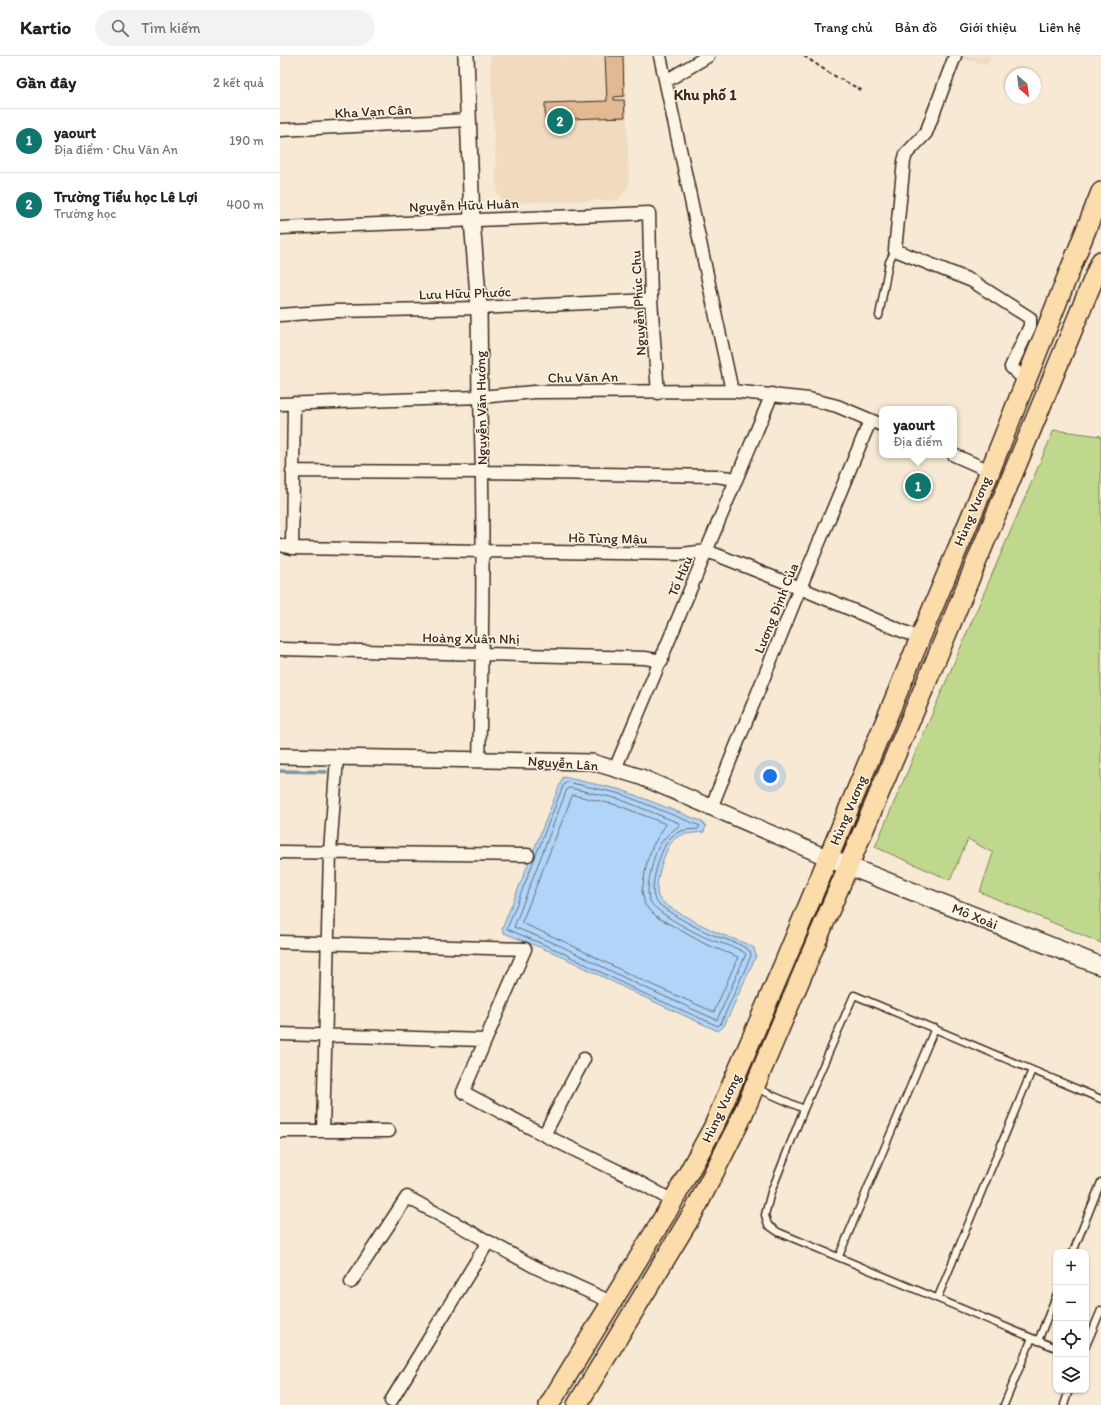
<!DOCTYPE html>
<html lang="vi">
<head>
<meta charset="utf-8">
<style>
	:root { --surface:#fff; --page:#f2f2f2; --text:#202124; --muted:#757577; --line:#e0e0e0; --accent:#0f766e }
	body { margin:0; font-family:Itim,sans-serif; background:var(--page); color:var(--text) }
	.controls { position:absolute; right:12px; bottom:12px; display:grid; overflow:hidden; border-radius:8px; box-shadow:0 1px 3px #0004 }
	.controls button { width:36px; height:36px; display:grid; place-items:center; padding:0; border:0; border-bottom:1px solid var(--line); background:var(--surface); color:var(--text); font:20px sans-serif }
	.compass { position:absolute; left:725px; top:12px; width:36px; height:36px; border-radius:50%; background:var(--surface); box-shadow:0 1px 3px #0004; rotate:152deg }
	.you { position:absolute; left:490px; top:720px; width:14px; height:14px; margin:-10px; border:3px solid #fff; border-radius:50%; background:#1a73e8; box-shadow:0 0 0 6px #1a73e833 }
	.badge { display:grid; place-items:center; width:26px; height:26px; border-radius:50%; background:var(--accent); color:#fff; font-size:13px; font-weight:700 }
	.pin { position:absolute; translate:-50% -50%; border:2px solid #fff; box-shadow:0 1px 4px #0006 }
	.popup { position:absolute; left:599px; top:350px; width:78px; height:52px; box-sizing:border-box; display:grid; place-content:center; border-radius:8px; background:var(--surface); filter:drop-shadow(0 1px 3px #0005); font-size:13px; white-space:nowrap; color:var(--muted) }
	.popup b { font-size:15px; color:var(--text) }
	.popup::after { content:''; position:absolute; left:50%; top:100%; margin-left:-8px; border:8px solid transparent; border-top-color:var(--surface) }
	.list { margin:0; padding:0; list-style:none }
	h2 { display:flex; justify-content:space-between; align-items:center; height:52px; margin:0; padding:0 16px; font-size:17px }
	h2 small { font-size:13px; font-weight:400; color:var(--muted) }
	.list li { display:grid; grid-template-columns:26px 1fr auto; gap:12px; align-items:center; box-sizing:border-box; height:64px; padding:0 16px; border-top:1px solid var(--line) }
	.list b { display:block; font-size:15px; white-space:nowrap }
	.list p { margin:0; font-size:13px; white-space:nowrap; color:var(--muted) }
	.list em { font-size:13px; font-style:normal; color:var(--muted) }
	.icon { flex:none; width:22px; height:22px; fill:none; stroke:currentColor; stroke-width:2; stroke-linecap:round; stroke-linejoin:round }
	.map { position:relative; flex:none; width:821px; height:1349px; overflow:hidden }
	header { display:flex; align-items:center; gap:24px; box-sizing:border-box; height:56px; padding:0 20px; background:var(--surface); border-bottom:1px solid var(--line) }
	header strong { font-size:19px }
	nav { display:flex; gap:22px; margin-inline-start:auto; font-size:14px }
	.search { width:280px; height:36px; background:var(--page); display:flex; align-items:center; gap:10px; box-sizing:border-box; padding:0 14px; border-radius:22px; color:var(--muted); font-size:15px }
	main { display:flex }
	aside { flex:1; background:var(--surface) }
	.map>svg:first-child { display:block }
	.built { fill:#f0dbc0 }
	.green { fill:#c0d88e; stroke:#7e8156 }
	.water { fill:#b0d5f9; stroke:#8191a1 }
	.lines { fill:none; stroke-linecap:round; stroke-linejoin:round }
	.shore { stroke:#6a6e76; stroke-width:1 }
	.stream { stroke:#8191a1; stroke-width:3.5 }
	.building { fill:#e1b992; stroke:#3b2a1e }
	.service-casing { stroke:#3b2a1e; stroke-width:9 }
	.minor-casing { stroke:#3b2a1e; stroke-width:15 }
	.tertiary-casing { stroke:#3b2a1e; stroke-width:18 }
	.secondary-casing { stroke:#3b2a1e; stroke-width:20 }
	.primary-casing { stroke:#3b2a1e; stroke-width:22 }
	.path { stroke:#3b2a1e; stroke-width:2; stroke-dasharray:4 3; stroke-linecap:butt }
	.service { stroke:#fcf5e5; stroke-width:6 }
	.minor { stroke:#fcf5e5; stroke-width:12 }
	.tertiary { stroke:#fcf5e5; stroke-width:15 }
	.secondary { stroke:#fcf5e5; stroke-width:17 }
	.primary { stroke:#fddcac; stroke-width:19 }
	.labels { text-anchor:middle; stroke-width:3; stroke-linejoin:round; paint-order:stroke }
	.street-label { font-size:14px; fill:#3b2a1e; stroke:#fcf5e5 }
	.neighbourhood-label { font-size:15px; font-weight:bold; fill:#3b2a1e; stroke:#fcf5e5 }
</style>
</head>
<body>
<header>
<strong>Kartio</strong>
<div class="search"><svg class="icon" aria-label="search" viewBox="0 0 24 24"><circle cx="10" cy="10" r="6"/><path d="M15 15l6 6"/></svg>Tìm kiếm</div>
<nav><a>Trang chủ</a><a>Bản đồ</a><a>Giới thiệu</a><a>Liên hệ</a></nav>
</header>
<main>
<aside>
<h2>Gần đây<small>2 kết quả</small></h2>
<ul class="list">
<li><span class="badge">1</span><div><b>yaourt</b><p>Địa điểm · Chu Văn An</p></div><em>190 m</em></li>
<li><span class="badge">2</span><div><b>Trường Tiểu học Lê Lợi</b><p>Trường học</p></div><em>400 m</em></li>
</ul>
</aside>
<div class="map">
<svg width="821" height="1349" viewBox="0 0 821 1349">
	<rect width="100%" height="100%" fill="#f7e9d4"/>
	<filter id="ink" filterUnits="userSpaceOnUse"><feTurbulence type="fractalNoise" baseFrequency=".025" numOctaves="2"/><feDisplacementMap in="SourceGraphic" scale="8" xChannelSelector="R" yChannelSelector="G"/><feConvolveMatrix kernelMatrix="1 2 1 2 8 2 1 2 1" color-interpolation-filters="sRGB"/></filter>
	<g filter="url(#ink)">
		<path class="built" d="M210,0H345L349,130L339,144L224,147L217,138Z
			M668,0H711L708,9Z"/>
		<path class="green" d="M774,374L821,380V887L700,836L713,797L688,783L670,824L595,791Z"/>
		<path class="water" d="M283,721L342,734L421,765L426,770L424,776C399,779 393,776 383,804C380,813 375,830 378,840C380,849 422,869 432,874C445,881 461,884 474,892L476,900L444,970L438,975L355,937L277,898L224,877L222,873Z"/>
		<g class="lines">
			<path class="shore" d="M287,726L341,738L420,770L418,773C407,774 399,773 390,782C381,791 367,835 376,845C384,855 418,873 431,878C444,884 459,886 470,895L471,900L441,967L438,970L356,934L279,895L227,873L283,730Z
				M290,732L339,743L399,767V770C381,782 375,794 371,815C369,824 366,836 370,845C374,856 417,878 429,883C441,888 456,890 466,898L437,964L359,929L281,890L234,871L287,733Z
				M293,739L337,749L386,768L373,789L367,805L362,835L365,849L377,861L425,888L458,901L434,956L361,924L283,885L242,867Z"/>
			<path class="stream" d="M0,715L46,716"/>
		</g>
		<path class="building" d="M325,0H343L344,40L334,41V44H344L345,61L265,64V47L327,45Z"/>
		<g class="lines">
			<defs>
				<path id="service" d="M599,260L609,206L615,194
					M476,1032L524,1053
					M793,1196L821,1126
					M559,1200L655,972
					M658,1241L752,1014
					M758,1285L776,1240
					M806,1290L821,1254
					M776,1292L498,1176L488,1169L485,1159L491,1136L524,1053L574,939L821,1043
					M724,1349L752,1282
					M784,1349L789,1334"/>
				<path id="minor" d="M380,0L452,335
					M675,0L646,77L626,98L624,105L615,194L692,225L750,262V270L731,311L746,325
					M386,25L428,0
					M0,74L188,64
					M0,172L369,157L371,244L378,337
					M0,259L56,255L199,252L371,244
					M0,348L200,341L254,336L452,335L529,343L557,350L602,369
					M674,399L710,415
					M12,415L202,416L436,420L456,423
					M0,489L12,492L402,498L427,495L520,532L639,582
					M12,492L14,347
					M0,593L365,602L382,605
					M199,704C203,583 204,462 200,341
					M335,713L492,338
					M431,752L520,532L590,365
					M0,796L248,799
					M0,886L245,893L183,1036L264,1079L304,1003
					M0,978L204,984
					M0,1075H109
					M43,1075L50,796L57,702
					M264,1079L348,1120L393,1145
					M71,1226L127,1141L255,1211L331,1246
					M111,1345L208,1186"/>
				<path id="tertiary" d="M186,0L192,164L199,252L200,341
					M0,700L312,706L361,721L548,802"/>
				<path id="secondary" d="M548,802L821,910"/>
				<path id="primary" d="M269,1349L388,1154L433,1072L503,910L710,415L821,136
					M297,1349L416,1152L460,1065L655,606L821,205"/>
			</defs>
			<use href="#service" class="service-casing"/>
			<use href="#minor" class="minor-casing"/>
			<use href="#tertiary" class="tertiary-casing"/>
			<use href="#secondary" class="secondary-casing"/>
			<use href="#primary" class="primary-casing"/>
			<path class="path" d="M524,0L551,18L583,35"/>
			<use href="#service" class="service"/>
			<use href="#minor" class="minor"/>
			<use href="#tertiary" class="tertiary"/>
			<use href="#secondary" class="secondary"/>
			<use href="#primary" class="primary"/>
		</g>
	</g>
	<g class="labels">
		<g class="street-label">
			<text transform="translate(93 55) rotate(-3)" y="5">Kha Vạn Cân</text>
			<text transform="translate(184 149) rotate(-2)" y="5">Nguyễn Hữu Huân</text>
			<text transform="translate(185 237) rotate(-2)" y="5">Lưu Hữu Phước</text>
			<text transform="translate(358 247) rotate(-93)" y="5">Nguyễn Phúc Chu</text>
			<text transform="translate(303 321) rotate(-1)" y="5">Chu Văn An</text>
			<text transform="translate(201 352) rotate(-91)" y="5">Nguyễn Văn Hưởng</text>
			<text transform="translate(692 455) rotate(-67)" y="5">Hùng Vương</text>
			<text transform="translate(328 482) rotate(1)" y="5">Hồ Tùng Mậu</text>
			<text transform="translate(400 520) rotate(-67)" y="5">Tố Hữu</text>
			<text transform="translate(496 552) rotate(-68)" y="5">Lương Định Của</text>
			<text transform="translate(191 582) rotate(1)" y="5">Hoàng Xuân Nhị</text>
			<text transform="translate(283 707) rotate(4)" y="5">Nguyễn Lân</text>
			<text transform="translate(568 754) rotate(-67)" y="5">Hùng Vương</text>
			<text transform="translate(695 860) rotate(22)" y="5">Mô Xoài</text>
			<text transform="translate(441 1052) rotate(-65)" y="5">Hùng Vương</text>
		</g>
		<g class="neighbourhood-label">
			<text x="425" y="44">Khu phố 1</text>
		</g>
	</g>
</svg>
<div class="controls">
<button>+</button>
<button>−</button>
<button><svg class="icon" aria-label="locate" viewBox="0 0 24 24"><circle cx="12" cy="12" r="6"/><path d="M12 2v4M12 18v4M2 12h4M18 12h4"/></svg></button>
<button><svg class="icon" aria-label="layers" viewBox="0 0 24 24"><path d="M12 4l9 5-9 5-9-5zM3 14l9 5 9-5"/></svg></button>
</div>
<svg class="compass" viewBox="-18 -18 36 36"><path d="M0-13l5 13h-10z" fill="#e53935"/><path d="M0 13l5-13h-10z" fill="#757577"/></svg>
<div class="you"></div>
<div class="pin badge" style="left:638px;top:430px">1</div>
<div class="popup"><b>yaourt</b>Địa điểm</div>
<div class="pin badge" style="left:280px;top:65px">2</div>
</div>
</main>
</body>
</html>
